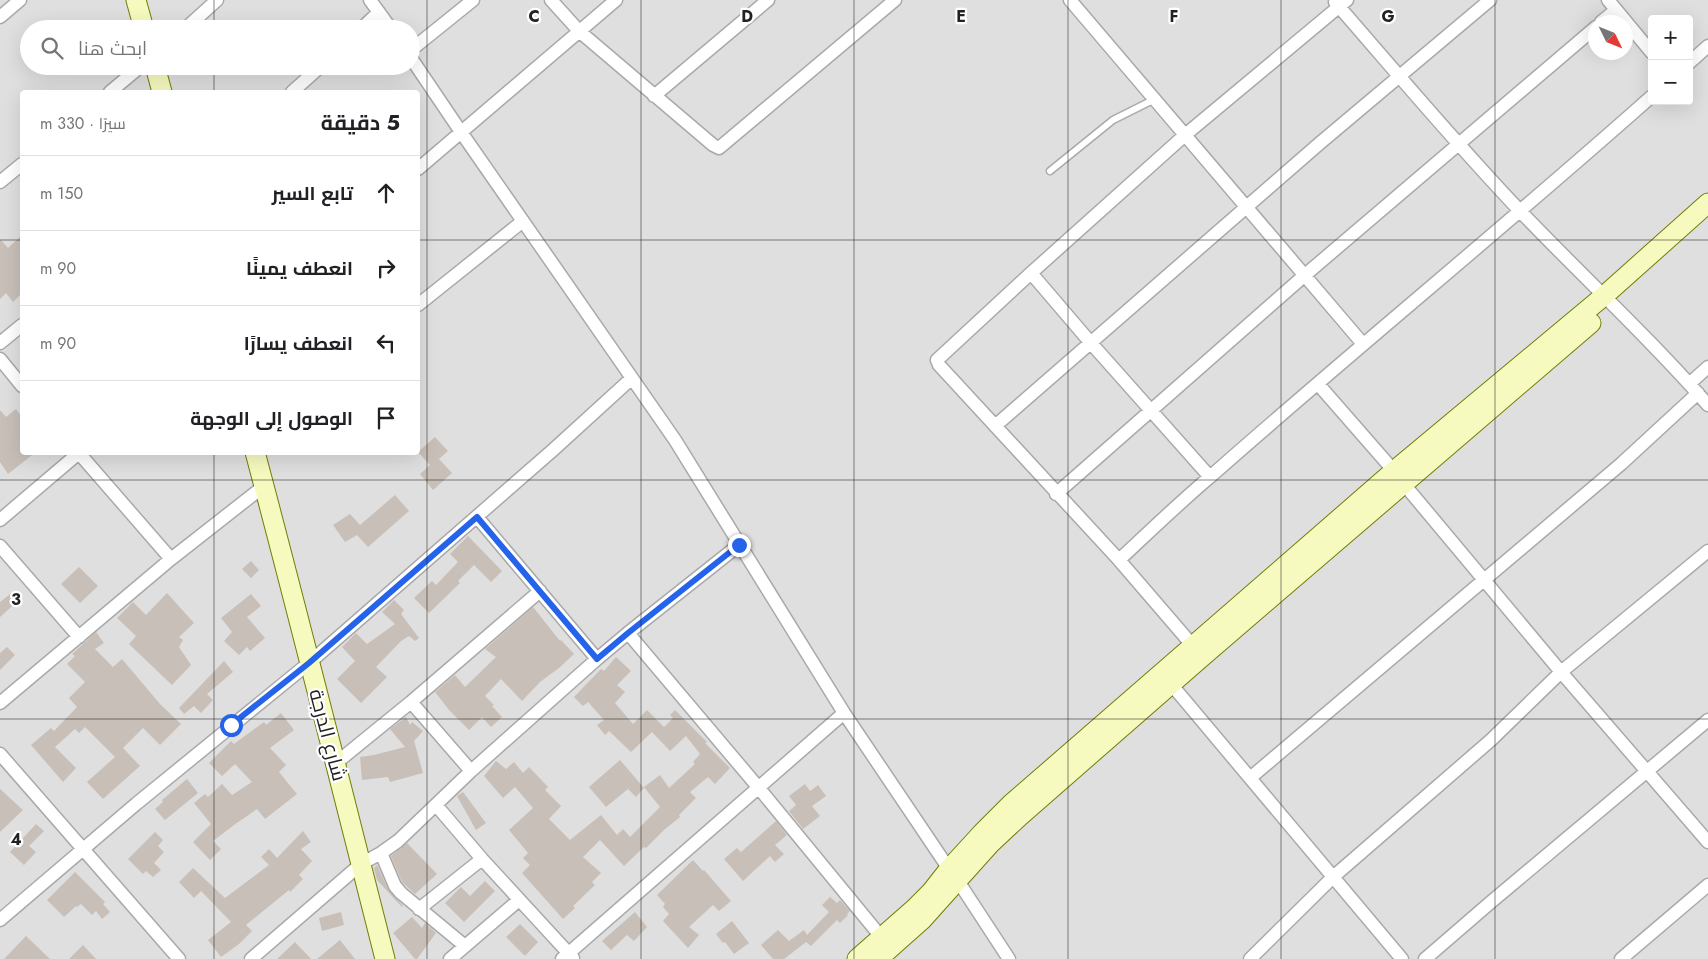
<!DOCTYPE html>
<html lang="ar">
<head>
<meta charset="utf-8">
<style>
	:root { --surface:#fff; --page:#f6f6f6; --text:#202124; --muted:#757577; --line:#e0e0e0 }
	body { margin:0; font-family:Jost,Cairo,sans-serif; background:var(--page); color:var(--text); direction:rtl }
	.controls { position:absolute; right:15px; top:15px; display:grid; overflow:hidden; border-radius:5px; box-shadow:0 5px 20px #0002 }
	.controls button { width:45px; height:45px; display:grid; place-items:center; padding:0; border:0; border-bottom:1px solid var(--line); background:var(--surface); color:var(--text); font:25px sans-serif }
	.compass { position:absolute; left:1588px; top:15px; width:45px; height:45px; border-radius:50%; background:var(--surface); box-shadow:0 5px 20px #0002; rotate:133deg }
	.stop { position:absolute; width:15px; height:15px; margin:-11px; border:4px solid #2563eb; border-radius:50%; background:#fff }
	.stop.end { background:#2563eb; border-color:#fff; box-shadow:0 1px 5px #0008 }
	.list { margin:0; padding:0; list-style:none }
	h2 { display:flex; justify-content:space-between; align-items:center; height:65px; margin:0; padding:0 20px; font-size:21px }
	h2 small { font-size:16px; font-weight:400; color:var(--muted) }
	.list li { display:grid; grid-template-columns:32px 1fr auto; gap:15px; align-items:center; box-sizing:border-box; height:75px; padding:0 20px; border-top:1px solid var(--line) }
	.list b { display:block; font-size:19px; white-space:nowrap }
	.list em { font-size:16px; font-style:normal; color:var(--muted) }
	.icon { flex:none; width:28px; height:28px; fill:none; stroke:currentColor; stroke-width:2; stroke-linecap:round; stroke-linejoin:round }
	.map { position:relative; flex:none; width:1708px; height:959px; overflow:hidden; direction:ltr }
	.search { position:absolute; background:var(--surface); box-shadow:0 5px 20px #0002; left:20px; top:20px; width:400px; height:55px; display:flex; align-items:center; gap:12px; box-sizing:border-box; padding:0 18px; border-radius:28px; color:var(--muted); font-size:19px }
	.panel { position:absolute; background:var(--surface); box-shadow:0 5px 20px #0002; left:20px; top:90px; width:400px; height:365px; border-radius:5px; direction:rtl }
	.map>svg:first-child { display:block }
	.residential { fill:#e0dfdf; fill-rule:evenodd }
	.building { fill:#c7bfb8 }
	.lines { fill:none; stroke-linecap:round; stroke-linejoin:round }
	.lane-casing { stroke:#a9a9a9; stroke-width:9 }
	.street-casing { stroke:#a9a9a9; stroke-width:15 }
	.secondary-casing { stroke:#707d05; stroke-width:21 }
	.lane { stroke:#fff; stroke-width:6 }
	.street { stroke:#fff; stroke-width:12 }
	.secondary { stroke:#f7fabf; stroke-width:19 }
	.route { stroke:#2563eb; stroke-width:6 }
	.grid { fill:none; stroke:#222; stroke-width:1; stroke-opacity:0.55 }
	.labels { text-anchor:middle; stroke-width:4.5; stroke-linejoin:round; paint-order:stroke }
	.street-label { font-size:20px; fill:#222; stroke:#fff }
	.grid-label { font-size:16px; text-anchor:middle; font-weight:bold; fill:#222; stroke:#fff; stroke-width:4.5; stroke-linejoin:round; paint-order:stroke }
</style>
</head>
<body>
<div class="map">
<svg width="1708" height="959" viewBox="0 0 1708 959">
	<rect width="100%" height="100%" fill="#f2efe9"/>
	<path class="residential" d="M0,0H1708V959H0ZM1652,19H1689V101H1652ZM1596,22H1626V52H1596ZM29,29H411V66H29ZM22,92H418V452H22Z"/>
	<path class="building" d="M22,235V293L13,302L6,293L0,299V239L8,248Z
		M16,409L22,417V452H36L8,474L0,462V410L6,417Z
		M435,437L448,451L439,459L452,473L433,490L420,474L430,465L418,452Z
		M395,495L409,511L368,547L357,535L345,542L333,525L350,514L360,525Z
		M468,536L502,571L491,582L474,565L458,581L460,583L429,613L414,598L432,581L436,585L458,562L450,554Z
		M251,561L259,570L251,578L242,569Z
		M79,567L98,586L80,603L61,584Z
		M14,591L20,599L0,617V602Z
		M167,593L194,623L179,637L183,640L179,647L191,665L172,685L129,644L136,636L117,618L133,602L146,615Z
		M251,594L261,606L247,617L265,638L250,651L247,647L239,655L224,641L232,632L221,618Z
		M394,600L404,610L401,614L419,638L415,641L409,636L401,641L376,667L387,677L361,703L337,679L355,661L342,647L356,633L367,644L395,624L382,612Z
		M533,607L560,641L561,640L574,654L559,668L540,682L522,701L501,679L485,696L494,705L492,706L502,717L491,727L482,717L469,730L449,710L435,692L455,675L465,687L496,657L485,649Z
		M96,632L104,643L95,649L113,667L122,659L160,704L181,724L160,745L143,728L123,748L140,766L103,799L87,782L115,757L85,727L79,733L75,729L55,747L76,768L63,782L31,745L51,728L54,731L77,707L69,698L85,682L67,664L75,656L72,654Z
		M7,647L15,655L0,670V653Z
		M616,657L631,671L617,685L625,692L615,703L633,724L647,710L664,727L673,718L670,715L675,710L707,742L705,743L730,768L715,784L708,777L690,792L696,798L679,815L680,817L664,830L646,848L644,847L624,866L600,840L583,857L601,873L592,882L595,885L573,906L575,908L563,919L522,873L530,865L523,858L528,853L509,830L533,808L515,787L503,798L484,776L496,761L506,769L514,762L523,773L529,767L548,787L545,790L561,806L549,819L570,840L601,815L617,835L623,829L630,837L660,807L644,787L660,775L669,788L695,764L693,762L700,754L686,736L670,751L652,732L631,752L609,731L605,735L597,725L604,720L588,702L583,706L574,697L601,669L604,671Z
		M224,661L233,672L207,694L213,700L201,713L194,706L184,714L179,708Z
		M281,713L294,730L270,748L286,765L279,772L297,794L265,819L257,809L234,825L213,841L221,849L210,860L193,842L211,824L194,803L205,794L208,797L222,784L232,795L252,782L235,764L222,776L209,763L231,741L234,744L264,722L266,725Z
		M406,717L410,725L412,722L423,731L414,741L423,773L390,782L388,777L362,780L360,757L374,755L405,747L390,729Z
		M620,760L644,788L636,797L628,789L606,807L589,787Z
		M187,779L198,793L165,820L155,809L163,802L162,800Z
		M805,784L810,791L818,785L826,796L812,806L820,816L803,829L789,811L796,805L789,796Z
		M0,789L23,810L0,832Z
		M463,792L486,823L476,830L457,796Z
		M776,821L787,835L775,845L784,854L775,862L770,856L743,881L724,859L737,848L741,852Z
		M36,824L44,831L29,846L36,852L24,865L10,852Z
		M303,831L311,842L301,849L312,861L299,875L303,879L290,892L289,890L246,925L252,931L239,944L221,957L208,940L231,922L201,891L194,898L179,882L193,868L225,898L269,865L261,857L269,849L277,858Z
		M155,832L163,840L158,846L164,852L154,863L161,870L153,877L146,871L143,874L128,859Z
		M407,843L437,874L415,894L402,882L391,856Z
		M693,860L703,871L704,870L731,901L719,911L713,905L689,927L699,935L688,948L663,921L669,914L663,907L665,904L657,895Z
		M377,865L388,889L403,906L402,907L377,880L374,868Z
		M75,872L105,902L103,904L110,912L102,919L96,911L92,915L81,904L77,907L76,906L64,917L47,900Z
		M485,881L495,891L464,922L445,903L461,887L470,896Z
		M830,897L837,903L840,900L850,911L847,914L848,915L840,923L837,920L811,946L806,942L784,959H773L761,945L778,930L789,941L804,930L807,935L829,912L822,905Z
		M341,912L344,925L322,931L319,918Z
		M635,912L647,927L634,941L627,935L611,950L602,941Z
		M412,917L422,928L425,923L436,933L417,959H415L393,933Z
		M732,921L749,943L734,954L725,942L723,943L716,934Z
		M520,924L538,942L525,956L506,937Z
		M26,936L50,959H4Z
		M340,940L355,959H317Z
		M295,942L311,959H277Z
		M83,945L96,959H69Z"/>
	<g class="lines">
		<defs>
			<path id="lane" d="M1050,171L1113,120L1155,99"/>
			<path id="street" d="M370,0L391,29
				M551,0L579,31L713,145L719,148L895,0
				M1070,0L1363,344
				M1608,0L1652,53
				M1335,2C1396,72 1456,144 1521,212C1583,277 1649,337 1708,405
				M0,17L20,0
				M1601,22L1616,10
				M185,29L217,0
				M361,29L379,12
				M411,50L473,0
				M411,58L461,132L675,440L844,713L949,869
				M1689,63L1708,46
				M110,92L141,66
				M292,92L321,66
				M654,96L768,0
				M418,169L616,0
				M0,182L22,164
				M1031,273L1090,342L1210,477
				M418,305L523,221
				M0,343L22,325
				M0,359L22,386
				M1318,384L1394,471
				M1689,384L1708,367
				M995,426L1320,143L1490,0
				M78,452L171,559
				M1403,483L1561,672L1708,842
				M1056,494L1305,275L1596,27
				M477,517L597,659
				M0,520L80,452
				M0,546L79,637
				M1119,560C1149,532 1179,503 1211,476C1356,348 1507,225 1652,96
				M628,633L758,787L882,938
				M1193,646L1119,560L939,365L937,360L1031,273L1185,135L1347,0
				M1171,684L1402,959
				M411,702L471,771
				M0,703L171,559L264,486
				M0,754L179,959
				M336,763L411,702L540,591
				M1250,778L1621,464L1698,393
				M436,805L482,859L573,958
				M381,853L395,886L401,893L465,946
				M958,881L1009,959
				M419,909L482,859
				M0,920L136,804L309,663L553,450L632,378
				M251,959L361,864L381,853L398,841L471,771L597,659L628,633L739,545
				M450,959L519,900
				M562,959L844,713
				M1250,959L1333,877L1491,740L1561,672L1708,551
				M1425,959L1491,902L1708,720
				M1621,959L1708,885"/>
			<path id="secondary" d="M136,0L144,29
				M155,66L162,92
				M255,452C300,621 342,790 385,959
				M857,959L914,909L931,892L949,869L982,833L1011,804L1394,471L1605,295L1708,203
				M878,959L922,920L991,843L1020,816L1203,656L1591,323"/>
		</defs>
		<use href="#lane" class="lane-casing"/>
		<use href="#street" class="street-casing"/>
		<use href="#secondary" class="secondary-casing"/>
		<use href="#lane" class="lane"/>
		<use href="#street" class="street"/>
		<use href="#secondary" class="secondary"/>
	</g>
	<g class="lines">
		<path class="route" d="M231,725L309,663L477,517L597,659L628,633L739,545"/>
	</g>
	<path class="grid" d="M214,0V29M427,0V959M641,0V959M854,0V959M1068,0V959M1281,0V959M1495,0V959M214,66V92M0,240H22M418,240H1708M214,452V959M0,480H1708M0,719H1708"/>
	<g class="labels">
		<g class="street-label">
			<text transform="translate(328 735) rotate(75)" y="7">شارع الدرجة</text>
		</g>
	</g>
	<g class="grid-label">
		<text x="534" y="22">C</text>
		<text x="747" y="22">D</text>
		<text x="961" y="22">E</text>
		<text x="1174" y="22">F</text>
		<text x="1388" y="22">G</text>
		<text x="16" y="605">3</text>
		<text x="16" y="845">4</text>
	</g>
</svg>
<div class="controls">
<button>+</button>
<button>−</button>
</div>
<svg class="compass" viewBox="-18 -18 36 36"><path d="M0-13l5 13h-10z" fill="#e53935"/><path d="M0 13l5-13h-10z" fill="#757577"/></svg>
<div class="stop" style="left:231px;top:725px"></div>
<div class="stop end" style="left:739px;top:545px"></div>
<div class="search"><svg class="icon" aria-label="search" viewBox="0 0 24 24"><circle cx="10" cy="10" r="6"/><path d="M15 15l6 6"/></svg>ابحث هنا</div>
<section class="panel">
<h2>5 دقيقة<small>سيرًا · 330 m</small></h2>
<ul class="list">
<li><svg class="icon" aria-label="ahead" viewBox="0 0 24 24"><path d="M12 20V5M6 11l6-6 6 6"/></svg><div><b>تابع السير</b></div><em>150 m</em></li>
<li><svg class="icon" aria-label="right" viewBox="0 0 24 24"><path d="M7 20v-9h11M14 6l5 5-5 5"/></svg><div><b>انعطف يمينًا</b></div><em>90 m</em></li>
<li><svg class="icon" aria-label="left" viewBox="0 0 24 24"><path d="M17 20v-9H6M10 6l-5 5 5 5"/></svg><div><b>انعطف يسارًا</b></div><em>90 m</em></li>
<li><svg class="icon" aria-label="arrive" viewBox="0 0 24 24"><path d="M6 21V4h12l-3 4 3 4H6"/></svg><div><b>الوصول إلى الوجهة</b></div></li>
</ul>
</section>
</div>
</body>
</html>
